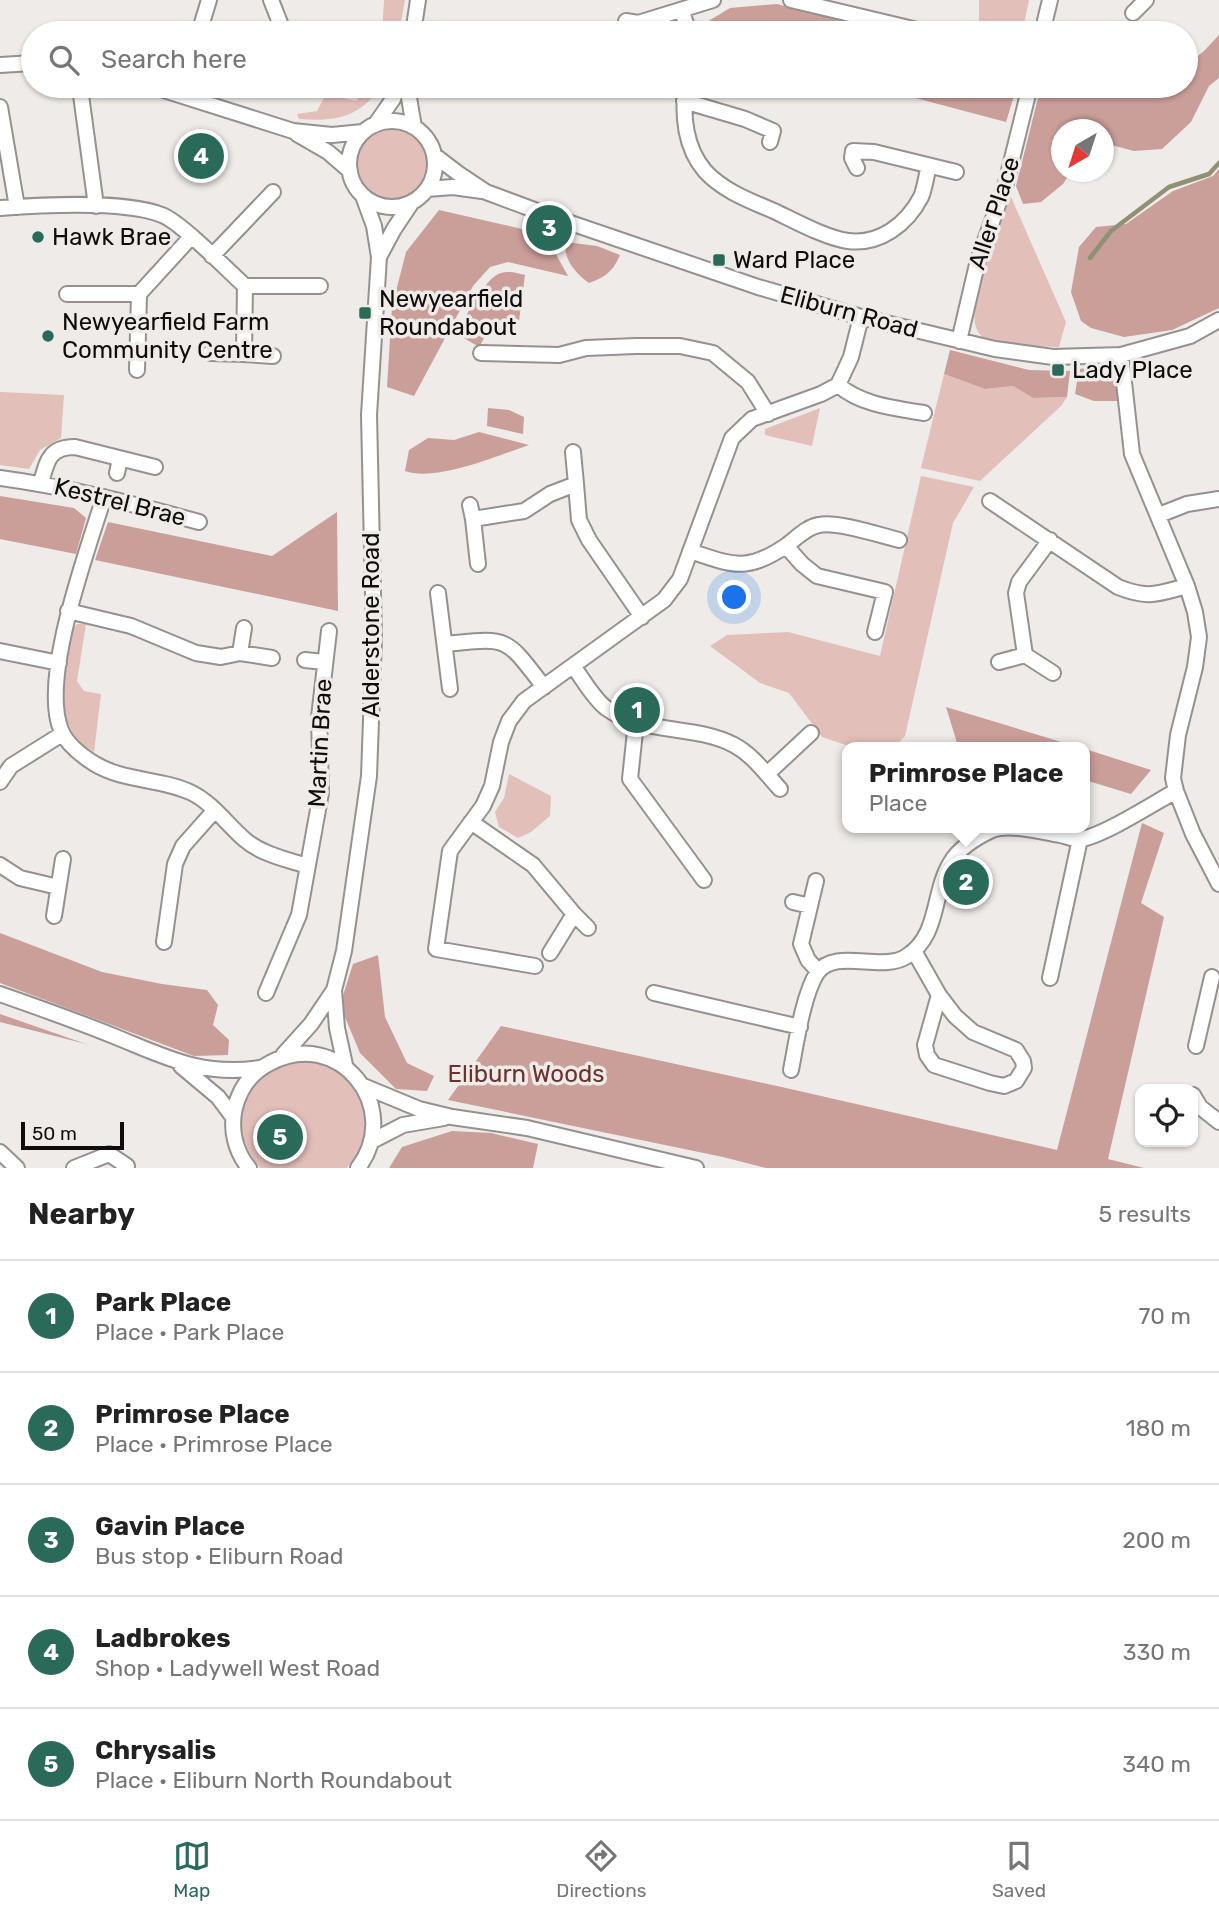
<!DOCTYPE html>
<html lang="en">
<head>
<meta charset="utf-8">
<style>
	:root { --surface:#fff; --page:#f2f2f2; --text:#222; --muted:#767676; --line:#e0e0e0; --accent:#2a6a58 }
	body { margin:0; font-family:Rubik,sans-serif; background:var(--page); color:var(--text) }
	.controls { position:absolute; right:21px; bottom:21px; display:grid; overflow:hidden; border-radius:14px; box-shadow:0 2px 5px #0004 }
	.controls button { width:63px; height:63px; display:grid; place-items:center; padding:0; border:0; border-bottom:2px solid var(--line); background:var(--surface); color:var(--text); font:35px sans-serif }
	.compass { position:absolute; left:1051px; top:119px; width:63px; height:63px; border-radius:50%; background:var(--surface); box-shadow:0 2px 5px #0004; rotate:219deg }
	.scale { position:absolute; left:21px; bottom:18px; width:103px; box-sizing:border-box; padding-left:7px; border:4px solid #0e0d0c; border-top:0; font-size:19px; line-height:24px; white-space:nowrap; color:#0e0d0c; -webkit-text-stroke:5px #eeebe8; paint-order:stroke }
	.you { position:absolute; left:735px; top:598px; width:24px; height:24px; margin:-18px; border:5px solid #fff; border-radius:50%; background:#1a73e8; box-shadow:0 0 0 10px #1a73e833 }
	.badge { display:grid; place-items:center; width:46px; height:46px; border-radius:50%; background:var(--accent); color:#fff; font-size:23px; font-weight:700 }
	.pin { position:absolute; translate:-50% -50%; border:4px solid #fff; box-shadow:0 2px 7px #0006 }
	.popup { position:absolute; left:842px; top:742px; width:248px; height:91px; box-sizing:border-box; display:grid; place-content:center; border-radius:14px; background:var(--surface); filter:drop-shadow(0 2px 5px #0005); font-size:23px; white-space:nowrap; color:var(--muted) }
	.popup b { font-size:26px; color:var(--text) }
	.popup::after { content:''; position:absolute; left:50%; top:100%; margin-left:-14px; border:14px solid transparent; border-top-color:var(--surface) }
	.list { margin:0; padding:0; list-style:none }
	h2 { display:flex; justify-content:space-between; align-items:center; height:91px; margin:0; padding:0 28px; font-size:30px }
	h2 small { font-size:23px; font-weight:400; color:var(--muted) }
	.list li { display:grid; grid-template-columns:46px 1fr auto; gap:21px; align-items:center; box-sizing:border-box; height:112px; padding:0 28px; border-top:2px solid var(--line) }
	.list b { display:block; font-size:26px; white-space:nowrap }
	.list p { margin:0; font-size:23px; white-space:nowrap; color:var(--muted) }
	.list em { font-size:23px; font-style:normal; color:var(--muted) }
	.icon { flex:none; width:38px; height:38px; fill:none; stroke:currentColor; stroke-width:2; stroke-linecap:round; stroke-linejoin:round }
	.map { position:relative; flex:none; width:1219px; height:1168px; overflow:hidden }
	.search { position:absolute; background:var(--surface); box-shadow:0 2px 5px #0004; left:21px; right:21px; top:21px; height:77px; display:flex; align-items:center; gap:18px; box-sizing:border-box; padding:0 24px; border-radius:38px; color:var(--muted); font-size:26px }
	.sheet { height:651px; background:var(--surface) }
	nav { display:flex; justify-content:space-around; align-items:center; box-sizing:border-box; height:98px; border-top:2px solid var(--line); background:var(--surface); font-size:19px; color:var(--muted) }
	nav a { display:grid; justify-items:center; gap:4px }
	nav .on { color:var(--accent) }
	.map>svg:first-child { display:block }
	.green { fill:#e3bfba }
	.forest { fill:#ca9e99 }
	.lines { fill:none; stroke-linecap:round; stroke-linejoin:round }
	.stream { stroke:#8f9074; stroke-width:4.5 }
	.minor-casing { stroke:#94918f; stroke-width:18 }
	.minor { stroke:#fff; stroke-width:14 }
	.poi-dot { fill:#2a6a58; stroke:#eeebe8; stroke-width:2.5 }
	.labels { text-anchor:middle; stroke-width:7; stroke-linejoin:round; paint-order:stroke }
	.street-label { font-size:24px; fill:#0e0d0c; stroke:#eeebe8 }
	.poi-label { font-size:24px; fill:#0e0d0c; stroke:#eeebe8; text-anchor:start }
	.park-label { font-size:24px; fill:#6c322e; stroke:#eeebe8 }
</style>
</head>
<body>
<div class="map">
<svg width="1219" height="1168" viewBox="0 0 1219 1168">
	<rect width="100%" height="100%" fill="#eeebe8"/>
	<path class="green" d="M384,0H405L399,33H382Z
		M979,0H1029L1024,24L1013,33L979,31Z
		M368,86H382C359,117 337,122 299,119L297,114L317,111L326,94L356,101Z
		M356 165a37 37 0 1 1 74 0a37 37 0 1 1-74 0Z
		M1011,197L1066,322L1059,347C1044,346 995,345 984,338C954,319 1001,223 1011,197Z
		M944,374L985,389L1013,386L1033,398L1067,397L1061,406L980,481L921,468Z
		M0,392L64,395L61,438L40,450L29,469L0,465Z
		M820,408L812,446L765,435V429Z
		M921,476L974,487L953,523L905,736L894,747H852L822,737L789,693L760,683L710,646L727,635L788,632L880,656Z
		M77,624H86L77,681L84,691L101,694L94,752C48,728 67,670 73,629Z
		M509,774L551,796L550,816L531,832L518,838L499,827L495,812L504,798Z
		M303,1060C346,1066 377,1100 362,1145C359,1153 352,1161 347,1168H260C222,1121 243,1069 303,1060Z"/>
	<path class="forest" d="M777,4L887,33H705L707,22L730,8Z
		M1219,35V78L1209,86L1191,122L1162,149L1134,151L1104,143V130H1062V172H1071L1063,184L1041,202L1023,204L1016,186L1041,86H1112L1144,94L1156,86H1186V65L1204,51Z
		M870,86H1017L1006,122Z
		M1219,169V308L1172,330L1124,337L1091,328L1081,321L1071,292L1079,247L1096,227L1126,224L1173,191L1213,176Z
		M439,210L526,230L547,238L568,276L508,262L490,267L473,286L414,396L387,387L392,307L406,252Z
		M566,242L597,246L620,255C613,271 606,277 589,283C576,274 562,258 566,242Z
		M512,272L525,275L519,321L491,326L479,347L457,334C465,318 484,278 501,273C504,272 508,272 512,272Z
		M950,350L1029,370L1070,371L1067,397L1033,398L1013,386L985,389L944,374Z
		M1103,366L1118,379L1121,401H1094L1075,394L1079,369Z
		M488,408L509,410L524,417L523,434L487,426Z
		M479,432L529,445C497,456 436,482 405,471L409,450L428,438L454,440Z
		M0,496L74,508L86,518L76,554L0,539Z
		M337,512L338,611L95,560L108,522L272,556Z
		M946,707L1078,747H970L957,743Z
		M1085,749L1151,770L1131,794L1085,780Z
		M1142,823L1164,833L1141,903L1164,917L1108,1159L1144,1168H766L723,1157L448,1100L501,1026L786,1088L1057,1150Z
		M0,933L102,972L162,984L207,990L218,1005L213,1025L229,1040L228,1055L194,1056L0,983Z
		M378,955L385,1017L407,1063L434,1076L427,1091L396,1089L360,1053L340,1005L353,964Z
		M0,1014L86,1044L0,1022Z
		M452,1131L491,1133L538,1144L533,1168H389L402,1147Z"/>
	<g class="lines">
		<path class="stream" d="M1090,258L1111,231L1169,187L1209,174L1219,163"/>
		<defs>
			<path id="minor" d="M271,0L284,33
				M791,0L930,33
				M682,11L689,33
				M1133,13L1146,0
				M626,21L638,23L713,0
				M199,33L209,0
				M307,33L317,32
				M413,33L418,0
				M1042,33L1050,0
				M0,65L33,63
				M84,86L81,95L96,206
				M151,86L293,131L332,135L363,132
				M407,86L414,127
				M686,86C682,115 685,148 705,171C723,191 751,201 774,211C795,221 826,238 848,241C880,245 907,224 921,197C925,188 926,176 929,166
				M684,101L745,119L773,131L770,142
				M0,107L17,207
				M349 164a43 43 0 1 1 86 0a43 43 0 1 1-86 0Z
				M375,125L393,99L398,86
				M297,134L328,152L350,171
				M434,155L459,174L486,192L556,218L758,287L861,317L995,349L1053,357L1121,355L1190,336L1219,320
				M857,168L852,158L853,151L874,152L956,172
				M427,189L453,187L482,191
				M0,208C42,205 124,200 162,215C182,223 226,269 245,286L244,354L210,353
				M212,256L273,192
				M379,257L394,229L412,202
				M245,286H320
				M67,294H139
				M959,341L978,260L1006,183L1030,86
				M481,353L559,355L586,348L636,346H680L713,353L748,382L768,414
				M244,354L273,356
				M1121,355L1132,454L1187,586L1195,612L1199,637L1195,667L1178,735L1173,778L1176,791L1193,834L1219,884
				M137,370L139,294L191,237
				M838,385C862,405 893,408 924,413
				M573,452L576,484
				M117,473L120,459
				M0,478C68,487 133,504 199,522
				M41,483C47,461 49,447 75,447L155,467
				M104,497C87,552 40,678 61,730C67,745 82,756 95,764C125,782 161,778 192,793C212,803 227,824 244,839C261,854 285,859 307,866
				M990,501L1118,587C1148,599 1157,594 1187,586
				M470,505L473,519
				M1159,515L1187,504L1219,499
				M1050,540L1019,582L1016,593L1025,655L1053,673
				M786,546L802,564L817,576L885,592L875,632
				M690,551C732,565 747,573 787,545C797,538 806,527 819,525C837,521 879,535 899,540
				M478,564L473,519L524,511L550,494L576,484L579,520L589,540L642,617
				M438,593L450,689
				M68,611L131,626L196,653L221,657L240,653L272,658
				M445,644C509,638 504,635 544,687
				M0,651L59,663
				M240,653L244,628
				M305,660L324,662
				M999,662L1025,655
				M573,666C583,679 593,698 606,708C643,735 694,724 734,745C753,755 766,774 780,789
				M636,722L630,779L704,880
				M767,774L811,733
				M0,782L11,766L62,734
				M471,822L533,865L574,914L550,953
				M0,865L20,878L58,887
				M816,881L801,944L808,960L818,971
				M793,902L810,906
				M574,914L588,928
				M54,916L63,859
				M164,942L175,864L183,846L215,810
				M914,951L939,995L955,1016L973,1032L1016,1050L1023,1061L1024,1068L1016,1081L1004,1086L990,1083L934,1065L927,1055L925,1045L939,995
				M535,966L436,949L450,851L483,806L492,786L501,742L509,721L524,701L664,600L680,579L732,438L752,419L821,394L838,385L851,357L861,317
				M1050,978L1080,839
				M266,993L299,915L321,793L319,717L329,631
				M654,993L800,1027
				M0,994C37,1007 74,1020 111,1035C164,1056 200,1077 260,1068
				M1196,1046L1212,977
				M283,1055L311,1024L334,990
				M345,1065L337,1028L334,990L344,951L369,776L374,637L369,415L379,257L374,226L363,196
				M181,1066L218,1097L233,1117
				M791,1070C796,1044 803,995 817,973C835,947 883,973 907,956C940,935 932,892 951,862C960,847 977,837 992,830C1008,823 1043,832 1060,835C1066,836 1075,840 1081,839C1103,836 1154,803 1176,791
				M361,1085L419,1109L452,1117L527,1128L696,1168
				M1193,1095L1200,1107L1219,1122
				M372,1141L403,1125L444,1118
				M0,1152L17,1168
				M74,1168L109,1154L127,1166
				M249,1168C235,1151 230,1129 235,1108C240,1088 252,1072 270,1063C338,1026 404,1107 358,1168"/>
		</defs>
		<use href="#minor" class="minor-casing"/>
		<use href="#minor" class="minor"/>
	</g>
	<g class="poi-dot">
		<circle cx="38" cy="237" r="7"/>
		<rect x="712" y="253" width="14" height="14" rx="3.5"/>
		<rect x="358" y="306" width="14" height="14" rx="3.5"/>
		<circle cx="48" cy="336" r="7"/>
		<rect x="1051" y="363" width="14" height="14" rx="3.5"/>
	</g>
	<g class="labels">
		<g class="street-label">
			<text transform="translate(994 213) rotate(-72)" y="8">Aller Place</text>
			<text transform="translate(849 312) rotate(15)" y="8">Eliburn Road</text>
			<text transform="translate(120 502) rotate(14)" y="8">Kestrel Brae</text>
			<text transform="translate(371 625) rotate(-90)" y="8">Alderstone Road</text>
			<text transform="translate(320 743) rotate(-87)" y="8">Martin Brae</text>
		</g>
		<g class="poi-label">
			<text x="52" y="245">Hawk Brae</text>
			<text x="733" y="268">Ward Place</text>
			<text x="379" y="307">Newyearfield<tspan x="379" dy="28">Roundabout</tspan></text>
			<text x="62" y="330">Newyearfield Farm<tspan x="62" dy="28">Community Centre</tspan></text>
			<text x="1072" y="378">Lady Place</text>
		</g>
		<g class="park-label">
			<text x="526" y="1082">Eliburn Woods</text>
		</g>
	</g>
</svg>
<div class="controls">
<button><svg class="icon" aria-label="locate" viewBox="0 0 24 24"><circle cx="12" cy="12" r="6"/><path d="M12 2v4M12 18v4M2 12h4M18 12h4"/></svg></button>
</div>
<svg class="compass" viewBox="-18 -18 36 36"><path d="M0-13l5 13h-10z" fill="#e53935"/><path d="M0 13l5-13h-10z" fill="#767676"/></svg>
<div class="scale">50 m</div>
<div class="you"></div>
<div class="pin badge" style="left:637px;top:710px">1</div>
<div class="pin badge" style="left:966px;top:882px">2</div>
<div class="popup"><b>Primrose Place</b>Place</div>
<div class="pin badge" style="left:549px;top:228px">3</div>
<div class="pin badge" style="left:201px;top:156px">4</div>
<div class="pin badge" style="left:280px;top:1137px">5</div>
<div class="search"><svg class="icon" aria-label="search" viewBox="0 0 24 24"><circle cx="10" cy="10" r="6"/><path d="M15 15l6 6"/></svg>Search here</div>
</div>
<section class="sheet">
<h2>Nearby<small>5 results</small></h2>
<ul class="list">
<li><span class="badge">1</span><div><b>Park Place</b><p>Place · Park Place</p></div><em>70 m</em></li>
<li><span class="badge">2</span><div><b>Primrose Place</b><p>Place · Primrose Place</p></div><em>180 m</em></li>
<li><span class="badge">3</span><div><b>Gavin Place</b><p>Bus stop · Eliburn Road</p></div><em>200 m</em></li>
<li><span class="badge">4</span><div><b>Ladbrokes</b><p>Shop · Ladywell West Road</p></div><em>330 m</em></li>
<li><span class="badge">5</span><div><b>Chrysalis</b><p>Place · Eliburn North Roundabout</p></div><em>340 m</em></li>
</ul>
</section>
<nav>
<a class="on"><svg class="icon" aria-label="map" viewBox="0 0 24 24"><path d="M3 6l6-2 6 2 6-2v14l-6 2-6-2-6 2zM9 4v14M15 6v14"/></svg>Map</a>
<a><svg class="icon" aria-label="directions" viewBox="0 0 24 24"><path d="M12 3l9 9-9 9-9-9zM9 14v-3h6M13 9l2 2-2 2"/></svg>Directions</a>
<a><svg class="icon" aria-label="saved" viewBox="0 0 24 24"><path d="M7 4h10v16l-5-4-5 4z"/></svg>Saved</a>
</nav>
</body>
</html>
